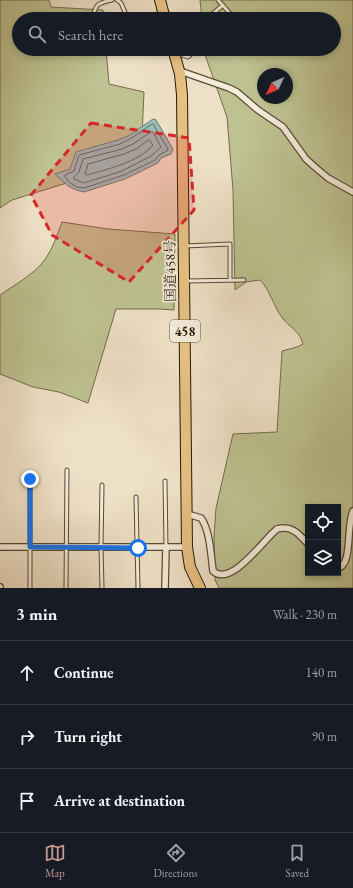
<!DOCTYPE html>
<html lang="en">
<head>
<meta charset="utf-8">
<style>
	:root { --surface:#171b24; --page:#20242c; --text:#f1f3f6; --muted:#9ea1a6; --line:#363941; --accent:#c59692 }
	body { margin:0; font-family:"EB Garamond","Noto Serif JP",serif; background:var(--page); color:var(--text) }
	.controls { position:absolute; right:12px; bottom:12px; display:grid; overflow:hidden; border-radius:0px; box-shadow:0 2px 6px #0003 }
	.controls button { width:36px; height:36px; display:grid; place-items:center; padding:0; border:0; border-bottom:1px solid var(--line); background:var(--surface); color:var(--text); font:20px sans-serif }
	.compass { position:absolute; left:257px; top:68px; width:36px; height:36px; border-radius:50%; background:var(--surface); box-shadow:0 2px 6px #0003; rotate:226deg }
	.stop { position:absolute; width:12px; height:12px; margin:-9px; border:3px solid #1a73e8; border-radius:50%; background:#fff }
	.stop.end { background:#1a73e8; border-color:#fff; box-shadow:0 1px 4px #0008 }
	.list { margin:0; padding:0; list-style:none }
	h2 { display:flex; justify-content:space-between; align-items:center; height:52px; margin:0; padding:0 16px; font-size:17px }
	h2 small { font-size:13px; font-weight:400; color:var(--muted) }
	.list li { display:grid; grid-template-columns:26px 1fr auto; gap:12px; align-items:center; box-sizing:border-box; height:64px; padding:0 16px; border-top:1px solid var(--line) }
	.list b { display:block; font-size:15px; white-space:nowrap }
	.list em { font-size:13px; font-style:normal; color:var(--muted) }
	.icon { flex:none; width:22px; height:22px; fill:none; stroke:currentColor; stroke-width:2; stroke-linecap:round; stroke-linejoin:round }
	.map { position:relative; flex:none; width:353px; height:588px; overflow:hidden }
	.search { position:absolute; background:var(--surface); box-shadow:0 2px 6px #0003; left:12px; right:12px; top:12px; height:44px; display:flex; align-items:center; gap:10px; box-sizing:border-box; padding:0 14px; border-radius:22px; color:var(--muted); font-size:15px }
	.sheet { height:244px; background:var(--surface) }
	nav { display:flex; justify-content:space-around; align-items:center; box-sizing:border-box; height:56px; border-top:1px solid var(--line); background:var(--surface); font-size:11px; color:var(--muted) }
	nav a { display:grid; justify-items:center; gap:2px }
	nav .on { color:var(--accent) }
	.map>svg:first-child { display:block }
	.green { fill:#bec191; stroke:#726c4b; fill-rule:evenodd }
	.water { fill:#99bdb8; stroke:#6b7b70 }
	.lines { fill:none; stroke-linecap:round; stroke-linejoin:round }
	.shore { stroke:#606a5e; stroke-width:1 }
	.lane-casing { stroke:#594a35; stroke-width:5 }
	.street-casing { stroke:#594a35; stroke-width:8 }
	.highway-casing { stroke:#271805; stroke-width:12 }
	.lane { stroke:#f4ebda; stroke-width:3 }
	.street { stroke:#f4ebda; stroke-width:5.5 }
	.highway { stroke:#e7c083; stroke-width:10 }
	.route { stroke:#1a73e8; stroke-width:5 }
	.marked { fill:#d62828; fill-opacity:0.2; stroke:#d62828; stroke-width:3; stroke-dasharray:8 5; stroke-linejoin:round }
	.labels { text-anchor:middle; stroke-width:3.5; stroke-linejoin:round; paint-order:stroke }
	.shield { fill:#f4ebda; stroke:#645745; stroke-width:1 }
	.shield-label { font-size:13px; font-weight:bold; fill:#271805 }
	.street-label { font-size:14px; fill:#271805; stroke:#f4ebda }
</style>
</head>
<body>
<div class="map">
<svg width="353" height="588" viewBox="0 0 353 588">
	<rect width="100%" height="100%" fill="#eee0c6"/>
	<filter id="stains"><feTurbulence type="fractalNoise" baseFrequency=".005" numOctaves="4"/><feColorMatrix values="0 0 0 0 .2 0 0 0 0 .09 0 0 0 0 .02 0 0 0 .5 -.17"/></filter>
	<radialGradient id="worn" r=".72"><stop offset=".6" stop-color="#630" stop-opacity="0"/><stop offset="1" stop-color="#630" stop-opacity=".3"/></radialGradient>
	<path class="green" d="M0,0H49L51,7L103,10L104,19H19V49H106L109,84L144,92L141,160L12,200L0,208Z
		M200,0H353V588H219L215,580L214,536L216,508L233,434L277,432L282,351L297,347L303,344C299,329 289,328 281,316C273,305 270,290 260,280L246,282L235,290L233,190L227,117L203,49H334V19H202ZM263,74H287V98H263ZM308,507H338V573H308Z
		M62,222L108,229L175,234L174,310L160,309H116L88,403L59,392L33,387L0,374V295C13,286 34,274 43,262C52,251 57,235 62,222Z"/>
	<path class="water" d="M153,119L156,120L173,149L171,154L161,158L158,163L125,179L84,192L76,190L68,186L55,174L70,169L76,152L118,140L128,136Z"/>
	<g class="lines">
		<path class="shore" d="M153,124L168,149L167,151L159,155L155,160L124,175L84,188L77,187L70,183L65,177V175L74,171L79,155L120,144L130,139Z
			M151,132H153L161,147L151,156L122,171L84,183L74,179V177L79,172L83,159L122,149L133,144Z
			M149,140L153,145C139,162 108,169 87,175L85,174L88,164L124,154L136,149Z"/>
		<defs>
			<path id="lane" d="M117,0L121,3L128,19
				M218,0L234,18L232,19
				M92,19C96,4 97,3 112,0
				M145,19L162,12
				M207,19L223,5
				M177,53L188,57L197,49
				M185,246L230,244V280
				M186,281L244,280
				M30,479V588
				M165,481L166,547
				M136,497L138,588
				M66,588L67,470
				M102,588L101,547L102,485"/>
			<path id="street" d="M180,71L229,88L237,92L258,110L283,127L306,159L316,168L328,178L353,192
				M187,514L201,518C210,530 211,556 213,571C231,588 264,539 277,529C292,525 299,534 308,544
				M0,547H187
				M338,568C353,565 346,525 353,511
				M0,587V588
				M165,588L166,547"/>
			<path id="highway" d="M160,0L165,19
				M173,49L180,74L182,95L187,547L190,567L200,588"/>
		</defs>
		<use href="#lane" class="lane-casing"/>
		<use href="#street" class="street-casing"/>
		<use href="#highway" class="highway-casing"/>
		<use href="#lane" class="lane"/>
		<use href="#street" class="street"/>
		<use href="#highway" class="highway"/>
	</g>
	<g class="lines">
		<path class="route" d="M30,479V547L138,548"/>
	</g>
	<path class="marked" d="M91,123L189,138L194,210L129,282L52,235L31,195Z"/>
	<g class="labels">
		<rect class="shield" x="170" y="320" width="30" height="22" rx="3"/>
		<g class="shield-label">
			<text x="185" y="336">458</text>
		</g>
		<g class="street-label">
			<text transform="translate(170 271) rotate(-91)" y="5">国道458号</text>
		</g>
	</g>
	<rect width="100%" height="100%" filter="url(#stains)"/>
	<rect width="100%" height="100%" fill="url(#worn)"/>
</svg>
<div class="controls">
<button><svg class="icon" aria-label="locate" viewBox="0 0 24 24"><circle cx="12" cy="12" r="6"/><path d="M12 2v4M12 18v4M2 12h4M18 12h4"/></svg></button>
<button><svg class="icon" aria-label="layers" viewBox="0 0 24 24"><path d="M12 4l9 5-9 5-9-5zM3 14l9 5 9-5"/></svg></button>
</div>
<svg class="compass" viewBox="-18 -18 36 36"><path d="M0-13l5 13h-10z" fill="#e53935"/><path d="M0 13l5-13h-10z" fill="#9ea1a6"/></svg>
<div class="stop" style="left:138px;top:548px"></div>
<div class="stop end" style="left:30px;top:479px"></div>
<div class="search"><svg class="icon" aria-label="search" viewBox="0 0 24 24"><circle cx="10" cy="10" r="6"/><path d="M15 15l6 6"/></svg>Search here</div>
</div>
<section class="sheet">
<h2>3 min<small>Walk · 230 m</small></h2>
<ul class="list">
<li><svg class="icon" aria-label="ahead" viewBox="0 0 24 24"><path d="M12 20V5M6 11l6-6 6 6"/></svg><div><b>Continue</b></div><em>140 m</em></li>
<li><svg class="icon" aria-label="right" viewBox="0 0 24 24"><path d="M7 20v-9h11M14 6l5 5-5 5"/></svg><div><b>Turn right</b></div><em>90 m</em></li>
<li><svg class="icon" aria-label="arrive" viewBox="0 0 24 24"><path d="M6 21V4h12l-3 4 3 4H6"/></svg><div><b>Arrive at destination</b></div></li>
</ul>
</section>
<nav>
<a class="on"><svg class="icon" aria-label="map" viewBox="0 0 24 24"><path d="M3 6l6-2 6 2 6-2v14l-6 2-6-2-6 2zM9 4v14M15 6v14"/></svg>Map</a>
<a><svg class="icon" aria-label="directions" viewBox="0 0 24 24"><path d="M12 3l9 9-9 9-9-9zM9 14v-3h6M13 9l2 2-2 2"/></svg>Directions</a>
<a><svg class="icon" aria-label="saved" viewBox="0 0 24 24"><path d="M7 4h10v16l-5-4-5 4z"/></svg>Saved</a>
</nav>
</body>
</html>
